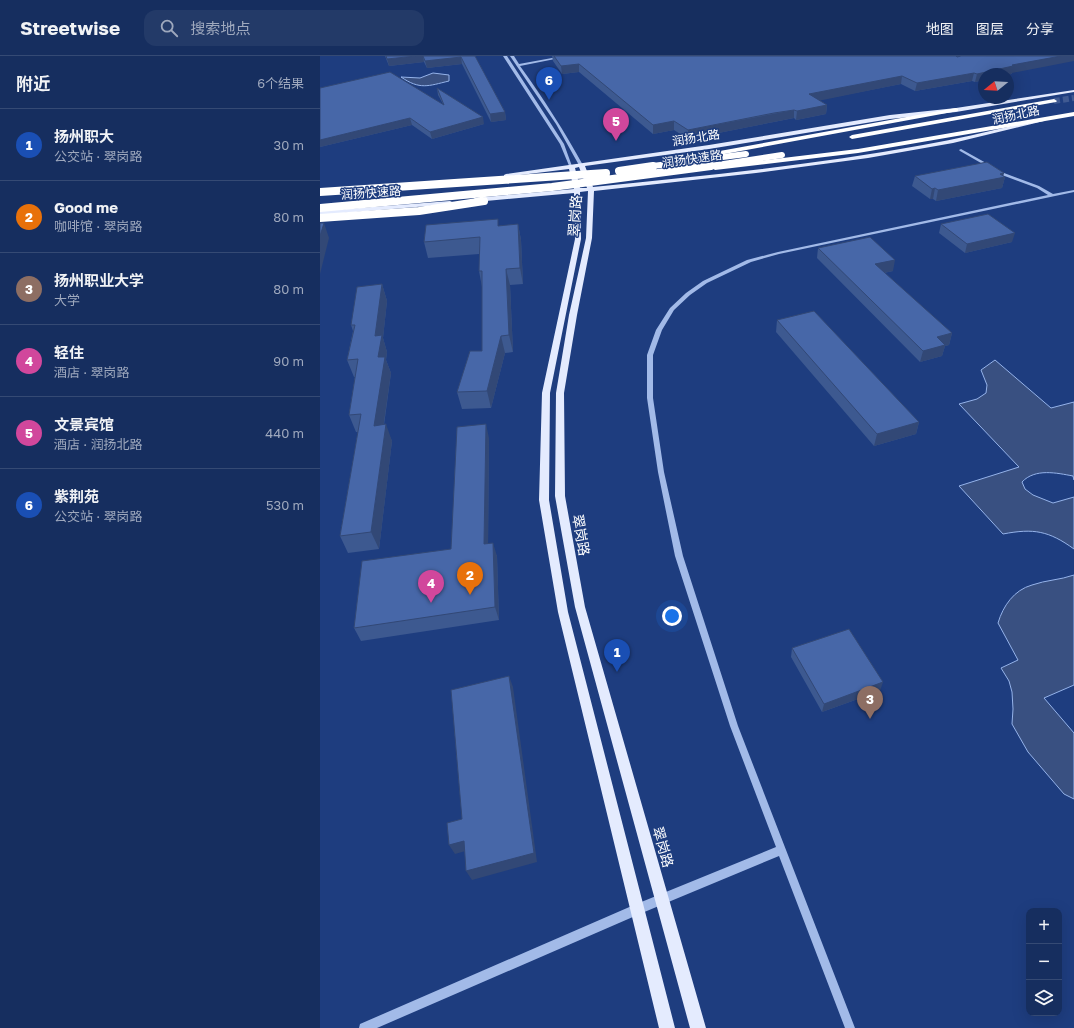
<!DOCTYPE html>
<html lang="zh">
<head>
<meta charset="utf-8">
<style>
	:root { --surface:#162e5f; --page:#233a68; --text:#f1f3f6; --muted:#9ea8bd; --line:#354a74; --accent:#8abfa5 }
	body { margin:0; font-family:"Golos Text","Noto Sans SC",sans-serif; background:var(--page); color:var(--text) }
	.controls { position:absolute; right:12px; bottom:12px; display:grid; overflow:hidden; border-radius:8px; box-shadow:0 4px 16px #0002 }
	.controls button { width:36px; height:36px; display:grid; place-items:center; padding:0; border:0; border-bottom:1px solid var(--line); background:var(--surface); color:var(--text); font:20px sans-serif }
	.compass { position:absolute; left:658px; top:12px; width:36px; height:36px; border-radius:50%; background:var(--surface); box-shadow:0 4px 16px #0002; rotate:252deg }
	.you { position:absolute; left:352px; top:560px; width:14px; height:14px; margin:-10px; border:3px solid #fff; border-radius:50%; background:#1a73e8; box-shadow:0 0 0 6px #1a73e833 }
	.badge { display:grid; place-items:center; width:26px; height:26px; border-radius:50%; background:var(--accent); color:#fff; font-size:13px; font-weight:700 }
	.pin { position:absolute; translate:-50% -33px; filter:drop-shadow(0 1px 2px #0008) }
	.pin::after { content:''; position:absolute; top:21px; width:14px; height:12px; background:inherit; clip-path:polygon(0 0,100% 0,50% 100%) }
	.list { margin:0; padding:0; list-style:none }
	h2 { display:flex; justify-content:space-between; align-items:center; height:52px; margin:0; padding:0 16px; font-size:17px }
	h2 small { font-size:13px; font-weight:400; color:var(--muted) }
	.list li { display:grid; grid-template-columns:26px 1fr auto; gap:12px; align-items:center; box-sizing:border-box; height:72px; padding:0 16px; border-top:1px solid var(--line) }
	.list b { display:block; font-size:15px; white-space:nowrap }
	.list p { margin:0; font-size:13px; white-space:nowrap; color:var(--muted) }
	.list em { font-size:13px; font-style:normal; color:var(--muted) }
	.icon { flex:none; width:22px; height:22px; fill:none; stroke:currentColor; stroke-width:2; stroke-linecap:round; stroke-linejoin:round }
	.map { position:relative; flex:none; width:754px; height:972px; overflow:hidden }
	header { display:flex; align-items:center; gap:24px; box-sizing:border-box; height:56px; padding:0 20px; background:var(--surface); border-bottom:1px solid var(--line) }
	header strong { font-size:19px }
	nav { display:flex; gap:22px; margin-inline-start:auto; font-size:14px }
	.search { width:280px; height:36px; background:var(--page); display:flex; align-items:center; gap:10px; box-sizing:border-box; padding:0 14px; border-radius:12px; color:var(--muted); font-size:15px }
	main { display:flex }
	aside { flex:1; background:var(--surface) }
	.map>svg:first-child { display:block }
	.water { fill:#395081; stroke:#95b3ea }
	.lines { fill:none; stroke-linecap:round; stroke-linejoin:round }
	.highway-tunnel { stroke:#405a92; stroke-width:6; stroke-dasharray:6 3; stroke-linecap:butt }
	.minor { fill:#a2bae8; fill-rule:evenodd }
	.major { fill:#e4ebfe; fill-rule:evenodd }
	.highway { fill:#fff; fill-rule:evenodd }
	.highway-bridge-far1 { stroke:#fff; stroke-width:6 }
	.highway-bridge { stroke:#fff; stroke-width:8 }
	.wall { fill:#3d5990 }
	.shaded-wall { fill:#324876 }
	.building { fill:#4767a8; stroke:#324876 }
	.labels { text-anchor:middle; stroke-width:3; stroke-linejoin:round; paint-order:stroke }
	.far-street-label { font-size:12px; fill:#fff; stroke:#1e3d7f }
	.street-label { font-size:14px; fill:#fff; stroke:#1e3d7f }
</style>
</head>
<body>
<header>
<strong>Streetwise</strong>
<div class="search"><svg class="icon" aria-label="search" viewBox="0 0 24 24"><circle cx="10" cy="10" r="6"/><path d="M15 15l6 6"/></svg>搜索地点</div>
<nav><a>地图</a><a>图层</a><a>分享</a></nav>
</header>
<main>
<aside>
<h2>附近<small>6个结果</small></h2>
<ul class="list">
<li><span class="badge" style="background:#1a4fb4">1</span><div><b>扬州职大</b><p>公交站 · 翠岗路</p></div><em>30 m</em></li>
<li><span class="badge" style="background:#e8710a">2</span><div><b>Good me</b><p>咖啡馆 · 翠岗路</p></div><em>80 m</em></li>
<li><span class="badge" style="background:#8d6e63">3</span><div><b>扬州职业大学</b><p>大学</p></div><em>80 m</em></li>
<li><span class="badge" style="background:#d1479c">4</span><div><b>轻住</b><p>酒店 · 翠岗路</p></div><em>90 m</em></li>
<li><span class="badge" style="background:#d1479c">5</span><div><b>文景宾馆</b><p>酒店 · 润扬北路</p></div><em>440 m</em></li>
<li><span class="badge" style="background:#1a4fb4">6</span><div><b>紫荆苑</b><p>公交站 · 翠岗路</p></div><em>530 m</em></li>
</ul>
</aside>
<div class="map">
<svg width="754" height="972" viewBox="0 0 754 972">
	<rect width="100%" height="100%" fill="#1e3d7f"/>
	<path class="water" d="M113,17L129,19V25C108,30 100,34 81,21L100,22Z
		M675,304L731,352L754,346V424L753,420C737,417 715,412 702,426L705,433L713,439L733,447L754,441V493C729,475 714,472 683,478L639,430L699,411L639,348L657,343L666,337L667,329L661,314Z
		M754,519V629L724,642L754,677V743L744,738L708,696L692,668L693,653L692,636L689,625L681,612L698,604L678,567C683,550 694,534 712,529C726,524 740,524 754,519Z"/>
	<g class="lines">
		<path class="highway-tunnel" d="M734,45L754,42"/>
		<path class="minor" d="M183,0H187L244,88L253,113L250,112L240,88Z
			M190,0H194L199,8L243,0H250L200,10C223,42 245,76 264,111L263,112L260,111L236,68Z
			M641,93L684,117L719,130L733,138L754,134V136L459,198L431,206L387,227L370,239L354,254L342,274L333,299V342L344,416L363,500L418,670L535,972H525L459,800L322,857L57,972H39L40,968L314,849L456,791L410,670L355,500L338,416L327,342V299L336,274L350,252L366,237L383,225L427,204L458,196L728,139L717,132L682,119L640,95L639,94Z"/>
		<path class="major" d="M754,34V36L636,56L570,63L389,93L265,110L273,131C383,120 494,109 603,89C643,82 682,72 721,63L724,65L633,87L548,102L436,117L274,135L272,182L257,259L244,337L245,440L265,551L386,972H370L255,551L235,440L236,337L249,259L266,182L268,135L260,136L261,183L230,337L229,444L248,556L355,972H339L238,556L219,444L222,337L255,183L254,137L155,146L152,144L155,142L254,133L249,113L184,121V119L186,118L389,89L570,59L636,52ZM259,111L267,132H260L255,112Z
			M130,145L132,146V148L0,159V155Z"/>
		<path class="highway" d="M734,43L737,45L736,46L532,83L529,81L532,79Z
			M636,52L638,53V55L350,108L347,106L350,104Z
			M754,56V60L538,97L395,114L392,112L395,110L538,93Z"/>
		<path class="highway-bridge-far1" d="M325,111L426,98
			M384,111L462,99"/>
		<path class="highway-bridge" d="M299,115L333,110
			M0,136L286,117
			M0,152L232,131L391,110
			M0,162L99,155L164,145"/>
	</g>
	<path class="wall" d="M65,0H155L185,56L186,64L171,66L142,8L107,12L104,6L69,10Z
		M232,0H636L692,17L691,18L655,26L652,25L595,35L581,28L499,44L507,49L506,58L476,64L474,62L454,66L368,83L354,74L333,78L259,16L242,18L233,5Z
		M0,32L123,48L118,39L117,32L164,68L112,83L92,69L0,91Z
		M684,117L683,120L685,121L682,132L616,145L613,143H610L592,130L595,120Z
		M198,168L201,184L203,228L190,229L193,296L185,297L171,352L142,353L137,336L162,295V231L159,215V198L108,202L104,186L179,170Z
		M621,168L692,186L645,197L619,177Z
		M498,192L573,215L564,217L632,277L629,289L625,290L622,300L600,306L497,202Z
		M62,228L67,245L63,282L67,296L66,304L71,317L64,369L72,385L59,493L28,497L20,480L38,376H36L29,359L35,321H34L27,304L33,275L31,269Z
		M457,264L599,366L596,378L554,390L456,276Z
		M169,382L168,488L177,500L179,564L41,585L34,572L131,493Z
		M472,592L560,635L502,656L471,601Z"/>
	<path class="shaded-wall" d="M96,0H103L104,6L69,10L67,3Z
		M741,0H754V5L692,17L691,18L688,19V18H664V24L655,26L657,18L692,9Z
		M141,1L142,8L107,12L105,5Z
		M259,8V16L242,18L241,10Z
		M654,17L652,25L595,35L597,27Z
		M582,20L581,28L488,47L489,38Z
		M507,49L506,58L476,64L477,55Z
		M474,54V62L368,83V74Z
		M185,56L186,64L171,66L170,58Z
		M163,61L164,68L112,83L110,76Z
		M90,62L92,69L0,91V84Z
		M354,65V74L333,78V69Z
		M684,117L682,122L685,121L682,132L616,145L618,134Z
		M615,132L613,143H610L612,133Z
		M4,167L9,182L0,218V180Z
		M198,168L201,184L203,228L200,212Z
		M695,177L692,186L645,197L647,188Z
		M575,204L573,215L553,219L555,208Z
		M186,213L190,229L193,296L189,279Z
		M62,228L67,245L63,282L67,296L66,304L71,317L61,387L54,370L58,301L55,280Z
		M632,277L629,289L625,290L622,300L600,306L603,295L617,281Z
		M181,280L185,297L171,352L167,335Z
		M599,366L596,378L554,390L557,378Z
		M66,368L72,385L59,493L51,476Z
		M166,368L169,382L168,501L164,488Z
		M173,487L177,500L179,564L175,551Z
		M189,620L193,631L217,806L152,824L146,815Z
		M563,626L560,635L502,656L504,648Z
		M144,785L149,794L135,798L129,789Z"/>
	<path class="building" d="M66,0H96L67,3Z
		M103,0H155L185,56L170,58L141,1L105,5Z
		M234,0H636L637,1L641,0H741L692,9L693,10L657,18L654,17L597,27L582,20L489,38L507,49L477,55L474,54L454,57L368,74L354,65L333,69L259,8L241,10Z
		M70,16L124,49L117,32L163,61L110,76L90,62L0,84V32Z
		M667,106L684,117L680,118L685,121L618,134L615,132L612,133L595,120Z
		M668,158L695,177L647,188L621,168Z
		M178,163V170L198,168L200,212L186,213L189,279L181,280L167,335L137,336L150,295H162V215H159L160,181L104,186L106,169Z
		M0,167H4L0,180Z
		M550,181L575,204L555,208L632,277L617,281L625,289L603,295L498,192Z
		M62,228L55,280L62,279L58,301H65L54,370L66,368L51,476L20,480L41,358L29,359L38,303L27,304L35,269H31L37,231Z
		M494,255L599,366L557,378L457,264Z
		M166,368L164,488L173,487L175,551L34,572L42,505L131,493L137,371Z
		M529,573L563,626L504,648L472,592Z
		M189,620L214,797L146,815L144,785L129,789L127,767L142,763L131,634Z"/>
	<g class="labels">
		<g class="far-street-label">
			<text transform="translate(696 59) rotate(-12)" y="4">润扬北路</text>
			<text transform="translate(376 82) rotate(-9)" y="4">润扬北路</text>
			<text transform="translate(372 103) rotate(-8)" y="4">润扬快速路</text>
			<text transform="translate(51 137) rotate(-4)" y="4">润扬快速路</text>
		</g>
		<g class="street-label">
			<text transform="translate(255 160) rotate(-86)" y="5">翠岗路</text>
			<text transform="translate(261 479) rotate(80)" y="5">翠岗路</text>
			<text transform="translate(343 791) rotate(74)" y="5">翠岗路</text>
		</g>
	</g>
</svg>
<div class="controls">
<button>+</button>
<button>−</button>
<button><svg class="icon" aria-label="layers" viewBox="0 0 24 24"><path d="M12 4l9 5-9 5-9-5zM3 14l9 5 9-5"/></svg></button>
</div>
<svg class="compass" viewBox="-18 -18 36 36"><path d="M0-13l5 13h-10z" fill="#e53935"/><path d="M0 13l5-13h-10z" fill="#9ea8bd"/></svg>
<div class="you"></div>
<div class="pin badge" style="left:297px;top:616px;background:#1a4fb4">1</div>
<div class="pin badge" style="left:150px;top:539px;background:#e8710a">2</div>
<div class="pin badge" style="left:550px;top:663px;background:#8d6e63">3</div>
<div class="pin badge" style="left:111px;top:547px;background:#d1479c">4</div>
<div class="pin badge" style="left:296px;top:85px;background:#d1479c">5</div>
<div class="pin badge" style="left:229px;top:44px;background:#1a4fb4">6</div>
</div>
</main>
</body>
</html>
